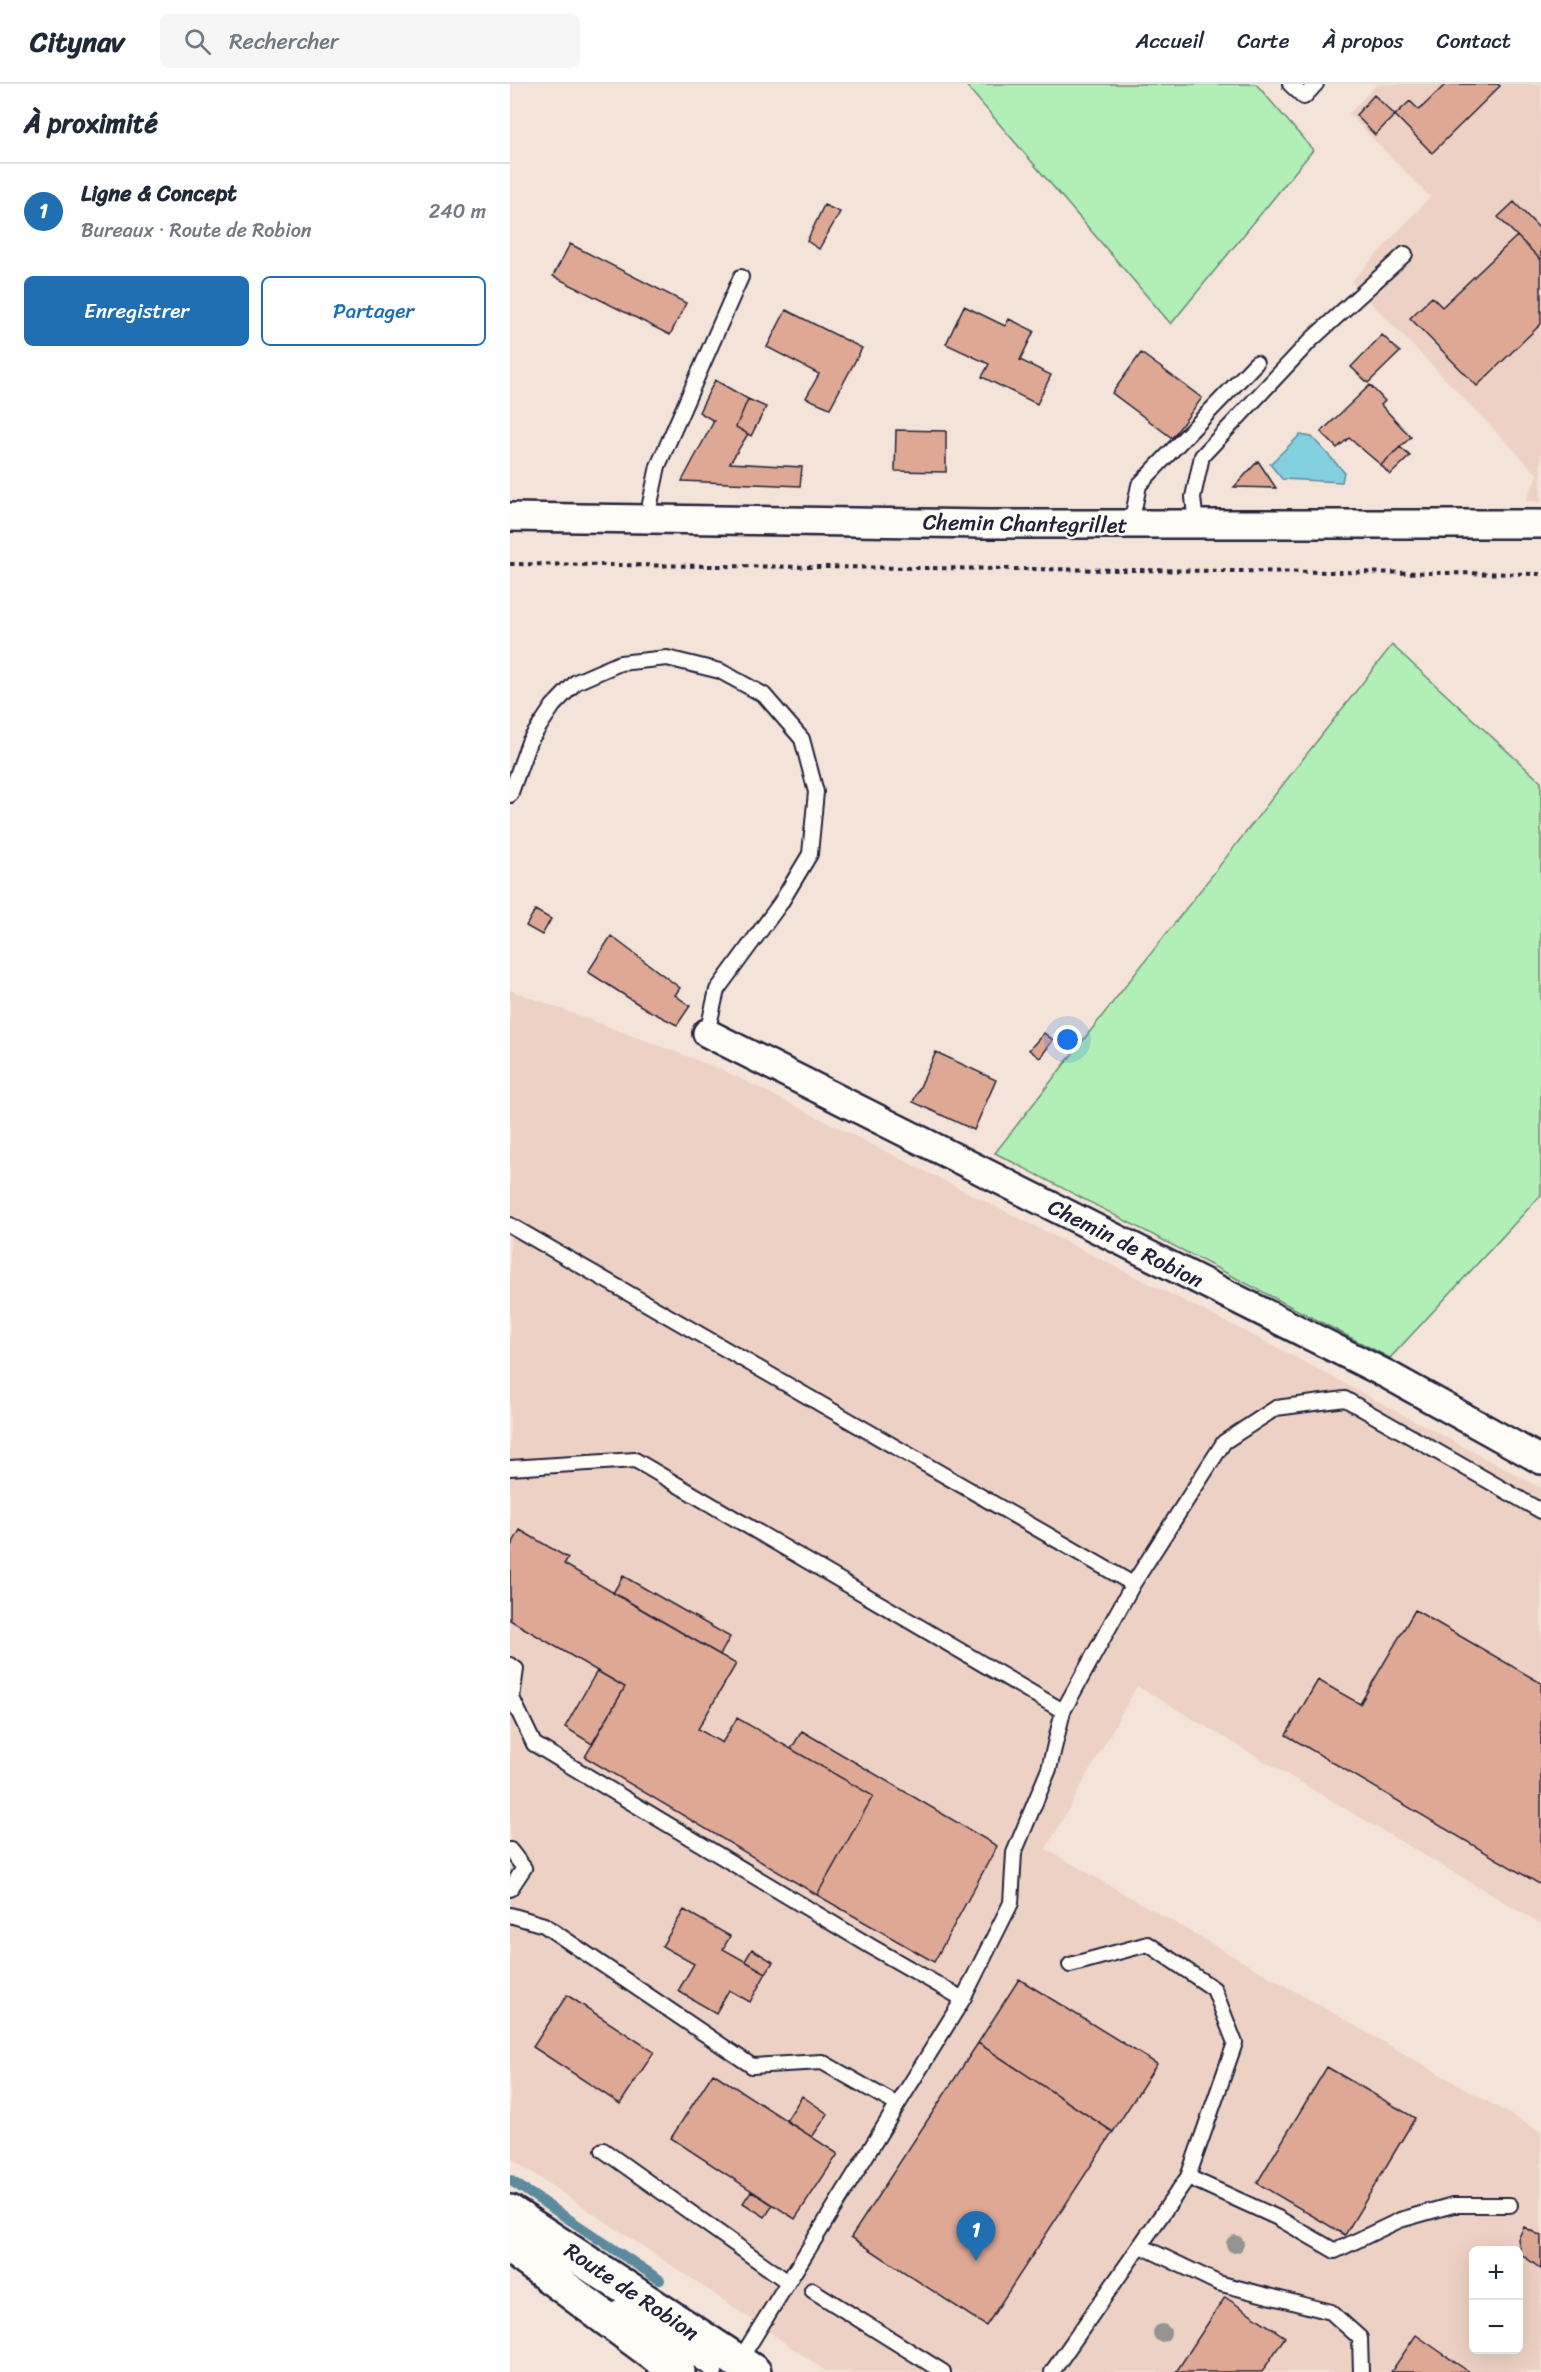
<!DOCTYPE html>
<html lang="fr">
<head>
<meta charset="utf-8">
<style>
	:root { --surface:#fff; --page:#f6f6f7; --text:#1f2937; --muted:#747a83; --line:#e0e1e3; --accent:#1f6fb2 }
	body { margin:0; font-family:Sriracha,sans-serif; background:var(--page); color:var(--text) }
	.controls { position:absolute; right:18px; bottom:18px; display:grid; overflow:hidden; border-radius:9px; box-shadow:0 6px 24px #0002 }
	.controls button { width:54px; height:54px; display:grid; place-items:center; padding:0; border:0; border-bottom:2px solid var(--line); background:var(--surface); color:var(--text); font:30px sans-serif }
	.you { position:absolute; left:558px; top:956px; width:21px; height:21px; margin:-15px; border:4px solid #fff; border-radius:50%; background:#1a73e8; box-shadow:0 0 0 9px #1a73e833 }
	.badge { display:grid; place-items:center; width:39px; height:39px; border-radius:50%; background:var(--accent); color:#fff; font-size:20px; font-weight:700 }
	.pin { position:absolute; translate:-50% -50px; filter:drop-shadow(0 2px 3px #0008) }
	.pin::after { content:''; position:absolute; top:32px; width:21px; height:18px; background:inherit; clip-path:polygon(0 0,100% 0,50% 100%) }
	.list { margin:0; padding:0; list-style:none }
	h2 { display:flex; justify-content:space-between; align-items:center; height:78px; margin:0; padding:0 24px; font-size:26px }
	h2 small { font-size:20px; font-weight:400; color:var(--muted) }
	.list li { display:grid; grid-template-columns:39px 1fr auto; gap:18px; align-items:center; box-sizing:border-box; height:96px; padding:0 24px; border-top:2px solid var(--line) }
	.list b { display:block; font-size:22px; white-space:nowrap }
	.list p { margin:0; font-size:20px; white-space:nowrap; color:var(--muted) }
	.list em { font-size:20px; font-style:normal; color:var(--muted) }
	.actions { display:flex; gap:12px; padding:18px 24px }
	.actions a { flex:1; padding:14px 0; border:2px solid var(--accent); border-radius:9px; text-align:center; font-size:21px; color:var(--accent) }
	.actions .main { background:var(--accent); color:#fff }
	.icon { flex:none; width:33px; height:33px; fill:none; stroke:currentColor; stroke-width:2; stroke-linecap:round; stroke-linejoin:round }
	.map { position:relative; flex:none; width:1031px; height:2288px; overflow:hidden }
	header { display:flex; align-items:center; gap:36px; box-sizing:border-box; height:84px; padding:0 30px; background:var(--surface); border-bottom:2px solid var(--line) }
	header strong { font-size:28px }
	nav { display:flex; gap:33px; margin-inline-start:auto; font-size:21px }
	.search { width:420px; height:54px; background:var(--page); display:flex; align-items:center; gap:15px; box-sizing:border-box; padding:0 21px; border-radius:9px; color:var(--muted); font-size:22px }
	main { display:flex }
	aside { flex:1; background:var(--surface) }
	.map>svg:first-child { display:block }
	.built { fill:#edd1c4; fill-rule:evenodd }
	.green { fill:#b1efb6; stroke:#6a8878; stroke-width:1.5 }
	.water { fill:#82d0e0; stroke:#5c8a9e; stroke-width:1.5 }
	.lines { fill:none; stroke-linecap:round; stroke-linejoin:round }
	.stream { stroke:#5c8a9e; stroke-width:10 }
	.building { fill:#dea894; stroke:#22223b; stroke-width:1.5 }
	.lane-casing { stroke:#22223b; stroke-width:18 }
	.street-casing { stroke:#22223b; stroke-width:32 }
	.secondary-casing { stroke:#22223b; stroke-width:38 }
	.path { stroke:#22223b; stroke-width:4; stroke-dasharray:4.5 4.5; stroke-linecap:butt }
	.lane { stroke:#fdfcf7; stroke-width:14 }
	.street { stroke:#fdfcf7; stroke-width:27 }
	.secondary { stroke:#fdfcf7; stroke-width:33 }
	.tree { fill:#949593 }
	.labels { text-anchor:middle; stroke-width:5; stroke-linejoin:round; paint-order:stroke }
	.street-label { font-size:22px; fill:#22223b; stroke:#fdfcf7 }
</style>
</head>
<body>
<header>
<strong>Citynav</strong>
<div class="search"><svg class="icon" aria-label="search" viewBox="0 0 24 24"><circle cx="10" cy="10" r="6"/><path d="M15 15l6 6"/></svg>Rechercher</div>
<nav><a>Accueil</a><a>Carte</a><a>À propos</a><a>Contact</a></nav>
</header>
<main>
<aside>
<h2>À proximité<small></small></h2>
<ul class="list">
<li><span class="badge">1</span><div><b>Ligne &amp; Concept</b><p>Bureaux · Route de Robion</p></div><em>240 m</em></li>
</ul>
<div class="actions"><a class="main">Enregistrer</a><a>Partager</a></div>
</aside>
<div class="map">
<svg width="1031" height="2288" viewBox="0 0 1031 2288">
	<rect width="100%" height="100%" fill="#f4e3d9"/>
	<filter id="ink" filterUnits="userSpaceOnUse"><feTurbulence type="fractalNoise" baseFrequency=".0167" numOctaves="2"/><feDisplacementMap in="SourceGraphic" scale="12" xChannelSelector="R" yChannelSelector="G"/><feConvolveMatrix kernelMatrix="1 2 1 2 8 2 1 2 1" color-interpolation-filters="sRGB"/></filter>
	<g filter="url(#ink)">
		<path class="built" d="M867,0H1031V418L1016,417L1028,391L841,198L920,113L839,30Z
			M0,906L211,985L768,1264L1031,1404V1840L627,1602L536,1765L1031,2048V2288H317L206,2211L0,2074ZM963,2166H1008V2266H963Z"/>
		<path class="green" d="M455,0H746L803,66L661,240Z
			M882,561L1031,698V1111L880,1274L485,1069Z"/>
		<path class="water" d="M790,351L802,353L834,388L832,398L772,395L760,380Z"/>
		<g class="lines">
			<path class="stream" d="M0,2096L150,2196"/>
		</g>
		<path class="building" d="M936,0H988L990,2L922,69L885,31L900,17L909,26Z
			M864,11L885,31L865,51L846,31Z
			M1004,118L1031,146V176L988,133Z
			M314,121L330,128L309,165L297,157Z
			M1007,152L1031,176V240L967,302L900,234L922,213L932,223Z
			M60,160L176,219L160,251L43,192Z
			M454,222L495,242L499,235L524,247L510,276L541,291L527,320L472,293L479,280L436,260Z
			M276,226L352,264L320,324L296,314L309,290L257,263Z
			M872,251L890,268L858,299L841,283Z
			M631,269L692,314L662,354L602,309Z
			M205,296L238,315L226,343L238,350L220,379L292,383L290,402L172,397L204,337L189,328Z
			M860,301L875,317L871,321L901,353L871,381L839,354L827,364L811,348Z
			M238,315L256,323L241,352L226,343Z
			M386,346L436,347V388L385,387Z
			M890,363L900,372L880,391L871,381Z
			M748,377L766,404L724,403Z
			M25,826L41,835L32,851L16,842Z
			M101,852L170,904L165,911L180,922L167,941L136,925L78,888Z
			M534,949L543,956L530,974L519,966Z
			M426,968L486,996L464,1046L403,1018Z
			M10,1446L58,1474L54,1480L226,1580L188,1645L212,1659L227,1634L363,1712L307,1811L75,1673L115,1603L0,1536V1464Z
			M113,1492L220,1553L210,1571L103,1509Z
			M905,1526L1031,1599V1801L776,1651L808,1596L850,1620Z
			M87,1587L115,1603L82,1660L55,1643Z
			M292,1647L487,1762L424,1878L307,1811L363,1712L281,1665Z
			M174,1826L220,1852L213,1865L256,1889L240,1918L219,1906L206,1929L168,1907L184,1880L152,1862Z
			M242,1865L263,1878L256,1889L235,1877Z
			M509,1895L647,1980L603,2048L468,1959Z
			M57,1911L144,1968L110,2020L23,1963Z
			M468,1959L603,2048L476,2242L341,2153Z
			M817,1983L905,2034L835,2151L747,2099Z
			M203,1989L328,2070L285,2135L161,2054Z
			M292,2012L318,2030L302,2053L276,2037Z
			M241,2107L263,2121L255,2133L233,2119Z
			M1014,2143L1031,2152V2185L1011,2170L1008,2155Z
			M715,2213L775,2253L752,2288H666Z
			M906,2251L959,2288H881Z"/>
		<g class="lines">
			<defs>
				<path id="lane" d="M780,0L794,13L806,0
					M137,434L148,382L231,193
					M621,440L629,401L746,279
					M686,441L683,413L692,372L801,256L895,170
					M0,711L19,658L43,622L66,598L110,579L157,574L210,587L254,611L292,655L306,708L300,770L270,820L207,906L197,949
					M0,1141L623,1500L553,1627
					M0,1384L125,1376L553,1627L539,1685L504,1769L501,1819L453,1915L228,2279
					M623,1500L714,1358L766,1324L835,1315L1031,1427
					M0,1581L6,1585L2,1614L24,1660L362,1863L453,1915
					M0,1766L14,1784L0,1805
					M0,1831L34,1841L242,1982L312,1978L386,2020
					M93,2066L278,2198
					M678,2093L768,2134L825,2167L890,2136L943,2121H1000
					M631,2162L708,2199L821,2228L850,2254L851,2288
					M302,2206L433,2288
					M108,2224L205,2288
					M542,2288L678,2093L725,1959L704,1905L638,1860L560,1881"/>
				<path id="street" d="M0,433L476,440H1031
					M197,949L878,1291L1031,1376"/>
				<path id="secondary" d="M0,2128L244,2288
					M0,2163L168,2288"/>
			</defs>
			<use href="#lane" class="lane-casing"/>
			<use href="#street" class="street-casing"/>
			<use href="#secondary" class="secondary-casing"/>
			<path class="path" d="M0,480L1031,490"/>
			<use href="#lane" class="lane"/>
			<use href="#street" class="street"/>
			<use href="#secondary" class="secondary"/>
		</g>
		<g class="tree">
			<circle cx="725" cy="2160" r="9"/>
			<circle cx="652" cy="2249" r="9"/>
		</g>
	</g>
	<g class="labels">
		<g class="street-label">
			<text transform="translate(515 439) rotate(1)" y="8">Chemin Chantegrillet</text>
			<text transform="translate(616 1159) rotate(27)" y="8">Chemin de Robion</text>
			<text transform="translate(122 2207) rotate(34)" y="8">Route de Robion</text>
		</g>
	</g>
</svg>
<div class="controls">
<button>+</button>
<button>−</button>
</div>
<div class="you"></div>
<div class="pin badge" style="left:466px;top:2177px">1</div>
</div>
</main>
</body>
</html>
